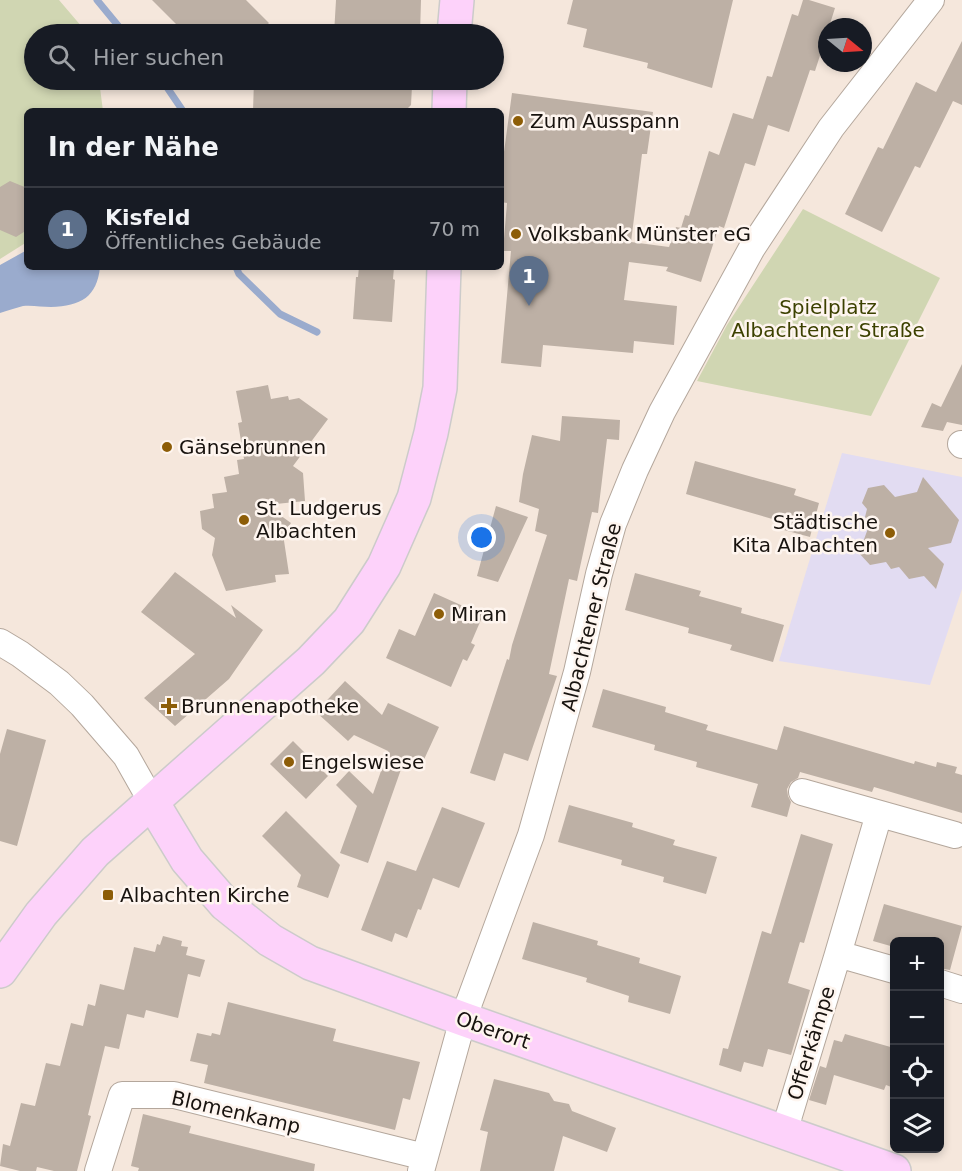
<!DOCTYPE html>
<html lang="de">
<head>
<meta charset="utf-8">
<style>
	:root { --surface:#171b24; --page:#242831; --text:#f1f3f6; --muted:#9ea1a6; --line:#363941; --accent:#1a73e8 }
	body { margin:0; font-family:"DejaVu Sans",sans-serif; background:var(--page); color:var(--text) }
	.controls { position:absolute; right:18px; bottom:18px; display:grid; overflow:hidden; border-radius:9px; box-shadow:0 3px 9px #0003 }
	.controls button { width:54px; height:54px; display:grid; place-items:center; padding:0; border:0; border-bottom:2px solid var(--line); background:var(--surface); color:var(--text); font:30px sans-serif }
	.compass { position:absolute; left:818px; top:18px; width:54px; height:54px; border-radius:50%; background:var(--surface); box-shadow:0 3px 9px #0003; rotate:108deg }
	.you { position:absolute; left:482px; top:538px; width:21px; height:21px; margin:-15px; border:4px solid #fff; border-radius:50%; background:#1a73e8; box-shadow:0 0 0 9px #1a73e833 }
	.badge { display:grid; place-items:center; width:39px; height:39px; border-radius:50%; background:var(--accent); color:#fff; font-size:20px; font-weight:700 }
	.pin { position:absolute; translate:-50% -50px; filter:drop-shadow(0 2px 3px #0008) }
	.pin::after { content:''; position:absolute; top:32px; width:21px; height:18px; background:inherit; clip-path:polygon(0 0,100% 0,50% 100%) }
	.list { margin:0; padding:0; list-style:none }
	h2 { display:flex; justify-content:space-between; align-items:center; height:78px; margin:0; padding:0 24px; font-size:26px }
	h2 small { font-size:20px; font-weight:400; color:var(--muted) }
	.list li { display:grid; grid-template-columns:39px 1fr auto; gap:18px; align-items:center; box-sizing:border-box; height:84px; padding:0 24px; border-top:2px solid var(--line) }
	.list b { display:block; font-size:22px; white-space:nowrap }
	.list p { margin:0; font-size:20px; white-space:nowrap; color:var(--muted) }
	.list em { font-size:20px; font-style:normal; color:var(--muted) }
	.icon { flex:none; width:33px; height:33px; fill:none; stroke:currentColor; stroke-width:2; stroke-linecap:round; stroke-linejoin:round }
	.map { position:relative; flex:none; width:962px; height:1171px; overflow:hidden }
	.search { position:absolute; background:var(--surface); box-shadow:0 3px 9px #0003; left:24px; top:24px; width:480px; height:66px; display:flex; align-items:center; gap:15px; box-sizing:border-box; padding:0 21px; border-radius:33px; color:var(--muted); font-size:22px }
	.panel { position:absolute; background:var(--surface); box-shadow:0 3px 9px #0003; left:24px; top:108px; width:480px; height:162px; border-radius:9px }
	.map>svg:first-child { display:block }
	.education { fill:#e2dcf2 }
	.green { fill:#d0d6b2 }
	.water { fill:#9aabcd }
	.lines { fill:none; stroke-linecap:round; stroke-linejoin:round }
	.stream { stroke:#9aabcd; stroke-width:7 }
	.building { fill:#bdb0a5 }
	.minor-casing { stroke:#b4a79c; stroke-width:28 }
	.major-casing { stroke:#cccbca; stroke-width:36 }
	.minor { stroke:#fff; stroke-width:26 }
	.major { stroke:#fdd2fa; stroke-width:33 }
	.poi-dot { fill:#8d5d07; stroke:#fef5ef; stroke-width:2 }
	.labels { text-anchor:middle; stroke-width:5; stroke-linejoin:round; paint-order:stroke }
	.poi-label { font-size:20px; fill:#18130f; stroke:#fef5ef; text-anchor:start }
	.park-label { font-size:20px; fill:#3c4100; stroke:#fef5ef }
	.street-label { font-size:20px; fill:#18130f; stroke:#fef5ef }
</style>
</head>
<body>
<div class="map">
<svg width="962" height="1171" viewBox="0 0 962 1171">
	<rect width="100%" height="100%" fill="#f5e7dc"/>
	<path class="education" d="M842,453L962,477V589L930,685L779,661Z"/>
	<path class="green" d="M0,0H59L88,34H34V80H99L103,111H27V242L0,259Z
		M803,209L940,278L871,416L697,381L727,325Z"/>
	<path class="water" d="M27,250V267H100C97,297 81,306 51,307C42,307 32,305 23,306C15,308 7,311 0,313V265Z"/>
	<g class="lines">
		<path class="stream" d="M97,0L125,34
			M162,80L183,111
			M236,267L239,274L280,314L317,332"/>
	</g>
	<path class="building" d="M152,0H246L269,23L258,34H186Z
		M336,0H421L420,34H334Z
		M573,0H733L712,88L647,68L648,63L583,47L587,29L567,24Z
		M803,0H809L835,8L829,27H827V34L815,71L810,70L789,132L768,125L755,166L745,163L724,228L719,226L701,282L666,271L668,267L629,262L624,300L677,306L674,345L634,341L633,353L543,345L541,367L501,363L511,251H503L507,203L501,202V174L512,93L653,112L647,154H642L631,242L669,247L676,227L681,228L685,215L689,216L709,151L719,155L733,113L753,119L767,76L772,77L792,14L798,16Z
		M962,41V105L953,101L920,168L915,166L882,232L845,214L878,147L883,149L916,82L936,92Z
		M254,80H348V83L412,86L411,105L405,111H253Z
		M10,181L27,188V230L16,237L0,230V187Z
		M359,267H394L393,279L395,280L392,322L353,319L356,277H358Z
		M962,364V425L947,422L943,431L921,427L932,403L941,407Z
		M268,385L271,399L288,396L289,400L299,398L328,419L293,466L303,473L305,501L266,505L291,523L283,534L289,574L275,575L276,582L226,591L212,555L215,538L202,529L200,511L214,508L212,494L227,492L224,477L239,474L237,460L244,459L238,423L242,422L236,391Z
		M562,416L620,420L619,440L607,439L598,513L592,512L577,581L569,579L549,674L557,676L528,761L504,753L495,781L470,773L507,659L509,660L512,645L547,535L535,531L539,509L519,502L523,474L532,435L560,441Z
		M695,461L796,489L794,495L819,503L810,537L784,530L786,523L686,494Z
		M923,477L959,520L951,543L928,548L944,564L936,589L924,576L909,579L899,567L891,569L886,562L870,565L859,553L870,523L865,517L867,509L862,503L868,488L884,485L895,497L917,492Z
		M496,506L528,517L498,582L477,576Z
		M175,572L236,618L231,605L263,630L229,679L175,726L144,698L195,654L141,612Z
		M635,573L701,591L699,596L742,608L741,613L784,625L773,662L730,650L732,645L688,633L689,628L625,610Z
		M434,593L483,615L471,643L475,645L467,661L463,659L451,687L386,658L399,629L415,636Z
		M345,681L382,715L388,703L439,727L421,766L405,758L368,863L340,853L357,806L336,785L349,771L373,794L388,751L354,735L348,741L316,712Z
		M603,689L666,707L665,712L708,725L706,730L777,750L784,726L914,764L915,761L936,767L937,762L957,767L955,773L962,775V813L874,787L872,792L800,772L798,778L791,782L787,789L788,796L791,802L787,817L751,807L758,784L696,767L697,762L654,750L655,745L592,727Z
		M7,729L46,740L17,846L0,841V754Z
		M293,741L328,776L306,799L270,764Z
		M569,805L633,823L632,827L675,840L673,845L717,857L706,894L663,882L664,877L621,865L622,860L558,842Z
		M442,807L485,823L459,888L433,878L421,910L418,909L407,938L395,933L392,942L361,930L387,861L416,871Z
		M286,811L340,865L328,898L297,887L301,875L262,836Z
		M801,834L833,844L804,943L800,942L788,983L810,990L791,1055L768,1049L763,1067L744,1062L741,1072L719,1065L723,1048L728,1049L762,931L771,934Z
		M884,904L962,926L950,970L939,968V942H894V947L873,941Z
		M533,922L598,941L597,945L640,958L639,963L681,976L670,1014L628,1002L629,996L586,982L587,978L522,959Z
		M163,936L182,941L181,946L188,947L186,955L205,960L200,977L188,974L178,1018L146,1010L144,1018L127,1014L119,1049L105,1046L88,1115L91,1116L77,1171H54L37,1167L36,1171H20L0,1166L3,1144L10,1146L21,1103L35,1106L46,1063L60,1066L71,1023L83,1026L88,1004L95,1006L100,984L124,990L134,947L155,952L157,944L160,945Z
		M228,1002L336,1029L333,1041L420,1062L410,1100L403,1098L395,1130L204,1083L208,1065L190,1061L197,1033L211,1036L212,1033L220,1035Z
		M845,1034L894,1048V1088L886,1085L884,1090L834,1075L826,1105L809,1100L820,1066L826,1068L834,1040L842,1042Z
		M494,1079L549,1093L554,1101L569,1104L572,1111L616,1128L607,1152L563,1136L554,1171H480L488,1132L480,1130Z
		M143,1114L191,1126L189,1133L315,1164L314,1171H138L139,1168L131,1166Z"/>
	<g class="lines">
		<defs>
			<path id="minor" d="M961,444L962,445
				M0,642L20,654L59,683L82,705L126,756L152,802
				M802,792L955,835
				M838,954L879,814
				M940,983L962,990
				M784,1132L838,954L894,970
				M98,1171L122,1095H174L425,1157
				M421,1171L463,1019L531,835L577,672L599,574L613,524L635,470L662,412L752,248L831,128L931,0"/>
			<path id="major" d="M454,34L457,0
				M449,111L450,80
				M152,802L187,860L225,904L270,940L310,963L463,1019L894,1171
				M0,971L41,914L95,852L311,661L349,621L384,566L414,498L431,433L440,388L444,267"/>
		</defs>
		<use href="#minor" class="minor-casing"/>
		<use href="#major" class="major-casing"/>
		<use href="#minor" class="minor"/>
		<use href="#major" class="major"/>
	</g>
	<g class="poi-dot">
		<circle cx="518" cy="121" r="6"/>
		<circle cx="516" cy="234" r="6"/>
		<circle cx="167" cy="447" r="6"/>
		<circle cx="244" cy="520" r="6"/>
		<circle cx="890" cy="533" r="6"/>
		<circle cx="439" cy="614" r="6"/>
		<path d="M166 697h6v6h6v6h-6v6h-6v-6h-6v-6h6z"/>
		<circle cx="289" cy="762" r="6"/>
		<rect x="102" y="889" width="12" height="12" rx="3"/>
	</g>
	<g class="labels">
		<g class="poi-label">
			<text x="530" y="128">Zum Ausspann</text>
			<text x="528" y="241">Volksbank Münster eG</text>
			<text x="179" y="454">Gänsebrunnen</text>
			<text x="256" y="515">St. Ludgerus<tspan x="256" dy="23">Albachten</tspan></text>
			<text x="878" y="529" text-anchor="end">Städtische<tspan x="878" dy="23">Kita Albachten</tspan></text>
			<text x="451" y="621">Miran</text>
			<text x="181" y="713">Brunnenapotheke</text>
			<text x="301" y="769">Engelswiese</text>
			<text x="120" y="902">Albachten Kirche</text>
		</g>
		<g class="park-label">
			<text x="828" y="314">Spielplatz<tspan x="828" dy="23">Albachtener Straße</tspan></text>
		</g>
		<g class="street-label">
			<text transform="translate(591 617) rotate(-76)" y="7">Albachtener Straße</text>
			<text transform="translate(493 1030) rotate(19)" y="7">Oberort</text>
			<text transform="translate(811 1043) rotate(-73)" y="7">Offerkämpe</text>
			<text transform="translate(236 1112) rotate(13)" y="7">Blomenkamp</text>
		</g>
	</g>
</svg>
<div class="controls">
<button>+</button>
<button>−</button>
<button><svg class="icon" aria-label="locate" viewBox="0 0 24 24"><circle cx="12" cy="12" r="6"/><path d="M12 2v4M12 18v4M2 12h4M18 12h4"/></svg></button>
<button><svg class="icon" aria-label="layers" viewBox="0 0 24 24"><path d="M12 4l9 5-9 5-9-5zM3 14l9 5 9-5"/></svg></button>
</div>
<svg class="compass" viewBox="-18 -18 36 36"><path d="M0-13l5 13h-10z" fill="#e53935"/><path d="M0 13l5-13h-10z" fill="#9ea1a6"/></svg>
<div class="you"></div>
<div class="pin badge" style="left:529px;top:306px;background:#5c6f8a">1</div>
<div class="search"><svg class="icon" aria-label="search" viewBox="0 0 24 24"><circle cx="10" cy="10" r="6"/><path d="M15 15l6 6"/></svg>Hier suchen</div>
<section class="panel">
<h2>In der Nähe<small></small></h2>
<ul class="list">
<li><span class="badge" style="background:#5c6f8a">1</span><div><b>Kisfeld</b><p>Öffentliches Gebäude</p></div><em>70 m</em></li>
</ul>
</section>
</div>
</body>
</html>
